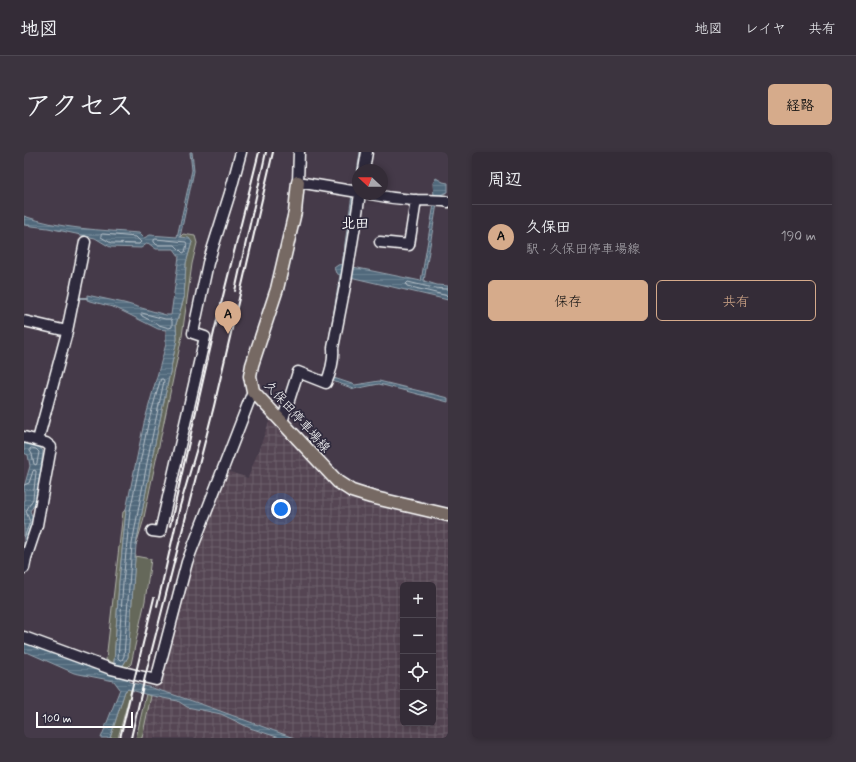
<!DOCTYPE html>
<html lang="ja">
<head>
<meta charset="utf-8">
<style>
	:root { --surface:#342c37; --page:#3c343f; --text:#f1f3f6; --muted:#a9a7ad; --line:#4e4852; --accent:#d6ab8b }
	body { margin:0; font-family:Mynerve,"Klee One",sans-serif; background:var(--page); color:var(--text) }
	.controls { position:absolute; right:12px; bottom:12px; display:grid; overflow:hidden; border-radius:6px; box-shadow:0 2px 6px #0003 }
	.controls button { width:36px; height:36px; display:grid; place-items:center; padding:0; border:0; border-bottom:1px solid var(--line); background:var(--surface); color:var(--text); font:20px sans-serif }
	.compass { position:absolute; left:328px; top:12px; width:36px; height:36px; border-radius:50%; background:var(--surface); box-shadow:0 2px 6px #0003; rotate:292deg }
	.scale { position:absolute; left:12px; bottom:10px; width:97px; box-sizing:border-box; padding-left:4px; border:2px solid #fff; border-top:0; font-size:11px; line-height:14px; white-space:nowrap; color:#fff; -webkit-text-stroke:3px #2f2a3d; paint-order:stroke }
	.you { position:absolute; left:257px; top:357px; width:14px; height:14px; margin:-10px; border:3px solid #fff; border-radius:50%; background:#1a73e8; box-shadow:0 0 0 6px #1a73e833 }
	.badge { display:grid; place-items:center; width:26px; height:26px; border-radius:50%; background:var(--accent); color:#111; font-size:13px; font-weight:700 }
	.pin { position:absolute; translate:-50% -33px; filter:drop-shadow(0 1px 2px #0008) }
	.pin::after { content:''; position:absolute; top:21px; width:14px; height:12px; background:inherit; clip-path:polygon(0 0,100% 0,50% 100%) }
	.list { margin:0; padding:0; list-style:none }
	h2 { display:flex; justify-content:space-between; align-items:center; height:52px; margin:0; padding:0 16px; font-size:17px }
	h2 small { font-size:13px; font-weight:400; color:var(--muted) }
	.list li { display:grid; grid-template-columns:26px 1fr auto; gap:12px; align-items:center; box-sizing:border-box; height:64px; padding:0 16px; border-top:1px solid var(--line) }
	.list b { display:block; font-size:15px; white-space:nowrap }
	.list p { margin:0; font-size:13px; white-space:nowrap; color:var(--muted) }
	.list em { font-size:13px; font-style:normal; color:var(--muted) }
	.actions { display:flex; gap:8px; padding:12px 16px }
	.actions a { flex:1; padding:9px 0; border:1px solid var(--accent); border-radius:6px; text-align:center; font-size:14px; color:var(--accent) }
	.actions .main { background:var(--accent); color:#111 }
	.icon { flex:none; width:22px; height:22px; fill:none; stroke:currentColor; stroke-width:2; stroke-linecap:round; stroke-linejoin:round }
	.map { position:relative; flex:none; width:424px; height:586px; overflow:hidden; border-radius:6px }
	header { display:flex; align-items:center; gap:24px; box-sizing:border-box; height:56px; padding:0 20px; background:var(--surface); border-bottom:1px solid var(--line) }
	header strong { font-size:19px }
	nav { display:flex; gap:22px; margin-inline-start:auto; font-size:14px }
	.intro { display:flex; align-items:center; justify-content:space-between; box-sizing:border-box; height:96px; padding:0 24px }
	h1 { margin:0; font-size:28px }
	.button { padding:10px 18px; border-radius:6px; background:var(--accent); color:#111; font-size:14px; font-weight:700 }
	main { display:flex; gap:24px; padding:0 24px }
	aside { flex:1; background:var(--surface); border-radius:6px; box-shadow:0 2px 6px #0003 }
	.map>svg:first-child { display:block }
	.industrial { fill:url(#industrial-grid); fill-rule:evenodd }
	.grass { fill:#65685a; stroke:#b2b4ac }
	.water { fill:url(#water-rules); stroke:#97a5b0 }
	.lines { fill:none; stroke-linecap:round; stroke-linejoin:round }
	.shore { stroke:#b9c3cb; stroke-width:1 }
	.stream { stroke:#97a5b0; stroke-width:2 }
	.minor-casing { stroke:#fff; stroke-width:13 }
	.major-casing { stroke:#fff; stroke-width:15 }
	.minor { stroke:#2f2a3d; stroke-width:10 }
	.major { stroke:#766964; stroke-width:12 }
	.rail { stroke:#fff; stroke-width:2 }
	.labels { text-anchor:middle; stroke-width:3.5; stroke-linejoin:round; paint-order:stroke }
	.street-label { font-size:13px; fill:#fff; stroke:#2f2a3d }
	.neighbourhood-label { font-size:14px; font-weight:bold; fill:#fff; stroke:#2f2a3d }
</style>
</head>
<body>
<header>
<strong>地図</strong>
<nav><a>地図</a><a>レイヤ</a><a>共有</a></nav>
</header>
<div class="intro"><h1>アクセス</h1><a class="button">経路</a></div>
<main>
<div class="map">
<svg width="424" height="586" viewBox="0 0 424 586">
	<defs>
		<pattern id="industrial-grid" width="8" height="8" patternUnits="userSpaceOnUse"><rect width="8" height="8" fill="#544552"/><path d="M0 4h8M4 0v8" fill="none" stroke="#6e616c"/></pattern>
		<pattern id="water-rules" width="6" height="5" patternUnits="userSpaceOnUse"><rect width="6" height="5" fill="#51697c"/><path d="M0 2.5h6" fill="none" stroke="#6b8090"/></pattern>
	</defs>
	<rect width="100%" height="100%" fill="#453a49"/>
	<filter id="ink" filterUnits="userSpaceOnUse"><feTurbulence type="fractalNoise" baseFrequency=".025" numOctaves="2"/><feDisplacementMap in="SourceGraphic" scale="8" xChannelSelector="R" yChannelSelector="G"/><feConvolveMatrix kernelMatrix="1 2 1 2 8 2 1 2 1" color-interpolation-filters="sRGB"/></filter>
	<g filter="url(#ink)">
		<path class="industrial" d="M247,265L302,323L309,336L328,345L424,367V586H118L125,549L132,528L153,445L198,317L224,326ZM379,433H409V571H379Z"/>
		<path class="grass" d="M159,82L171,84L173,91L168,112L158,184L119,370L112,393L130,296L153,187L152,172L160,146L162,111L168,90L156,85Z
			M102,358L95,430L90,511L82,508L99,360Z
			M111,404L127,407L121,449L107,512L103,516L98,515L104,505Z
			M104,537L107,538L94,586H86L101,539Z
			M122,542L127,544L118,586H112Z"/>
		<path class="water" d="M166,0H168L170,19L156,85L165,86L168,90L162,111L160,146L152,172L153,187L130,296L112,393L104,505L98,515L90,511L95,430L102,358L120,271L142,192V178L134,177L92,156L63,148V143L100,151L142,163H147L155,104L150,97H132L124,91L117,96L86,95L71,86L24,76L0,73V64C36,77 77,78 115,81L120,86L126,83L153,85L168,18Z
			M336,0H340L337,18H334V36L303,220L310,226L331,233L355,229L424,246V250L355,232L330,237L301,226L300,221L304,205V193L316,123L312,121L310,116L314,113L318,112L328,43L331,34Z
			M412,26L419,30L424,31V40L416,43L415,45L410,44L409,31Z
			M410,52H413L400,129L413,133L424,134V148L326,125L329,115L397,129Z
			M0,291L15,294L19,299L13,349L6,359L10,369L0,398V335L6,314L4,303L0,301Z
			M0,491L103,525L106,530C161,544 216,567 270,586H256L226,576L197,562L163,555L154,549L124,543L104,537L101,539L86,586H77L96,537L90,529L50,521L5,501L0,500Z"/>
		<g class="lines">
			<path class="shore" d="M79,82L112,85L117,90L115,92L87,91L77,85V83Z
				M132,87L162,90L163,92L161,100L159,101L151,93H133L130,90V88Z
				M424,137C410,137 397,133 384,130L382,132L383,134L424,144
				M118,161L141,167H147L148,169V175L145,176L135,173L118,164L117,162Z
				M137,227H139L140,229L126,295L108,392L100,504L98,508H96L94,506L99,431L106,359L124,272Z
				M8,296L12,297L15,300L13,311L12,313L10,312L8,302L6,299V297Z
				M0,333L5,331L9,319L10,318L12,319V320L9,347L2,359L6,370L0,386"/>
			<path class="stream" d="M54,146H63"/>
			<defs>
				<path id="minor" d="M275,0L274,30L334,40
					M340,18L343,0
					M346,42C360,45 374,47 389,48C401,49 413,47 424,50
					M356,90L385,93L392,48
					M0,169L43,179
					M258,270L274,220L302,231C307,220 310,209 309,196L322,129L336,42
					M0,285L22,291L27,295L13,373L2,406L0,416
					M14,288L42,184L61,90
					M128,379L136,380L181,185L169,181L184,111L206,41L217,0
					M0,485L87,517L132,528L163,410L229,239"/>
				<path id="major" d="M274,30L271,60L253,137L228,213L226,224L229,239L314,330L328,339L347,345L424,363"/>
			</defs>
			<use href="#minor" class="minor-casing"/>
			<use href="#major" class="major-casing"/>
			<use href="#minor" class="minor"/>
			<use href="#major" class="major"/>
			<path class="rail" d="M211,139L242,0
				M146,374L190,180L235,0
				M133,454L156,354L175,289
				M96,586L130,446
				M107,586L121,525L190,254L249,0"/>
		</g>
	</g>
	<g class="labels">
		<g class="street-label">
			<text transform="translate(274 264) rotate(48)" y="5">久保田停車場線</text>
		</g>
		<g class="neighbourhood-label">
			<text x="331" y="76">北田</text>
		</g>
	</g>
</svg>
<div class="controls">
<button>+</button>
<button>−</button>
<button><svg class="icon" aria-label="locate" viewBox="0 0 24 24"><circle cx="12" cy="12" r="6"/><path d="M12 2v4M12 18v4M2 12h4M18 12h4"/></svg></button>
<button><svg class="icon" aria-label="layers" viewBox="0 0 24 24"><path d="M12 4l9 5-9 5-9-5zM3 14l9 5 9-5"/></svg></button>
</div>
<svg class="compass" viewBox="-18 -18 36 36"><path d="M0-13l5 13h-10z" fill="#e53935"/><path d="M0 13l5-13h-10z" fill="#a9a7ad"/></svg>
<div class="scale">100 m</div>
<div class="you"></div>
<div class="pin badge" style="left:204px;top:182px">A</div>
</div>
<aside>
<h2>周辺<small></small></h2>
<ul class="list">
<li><span class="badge">A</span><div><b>久保田</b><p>駅 · 久保田停車場線</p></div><em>190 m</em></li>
</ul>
<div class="actions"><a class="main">保存</a><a>共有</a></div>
</aside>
</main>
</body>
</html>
